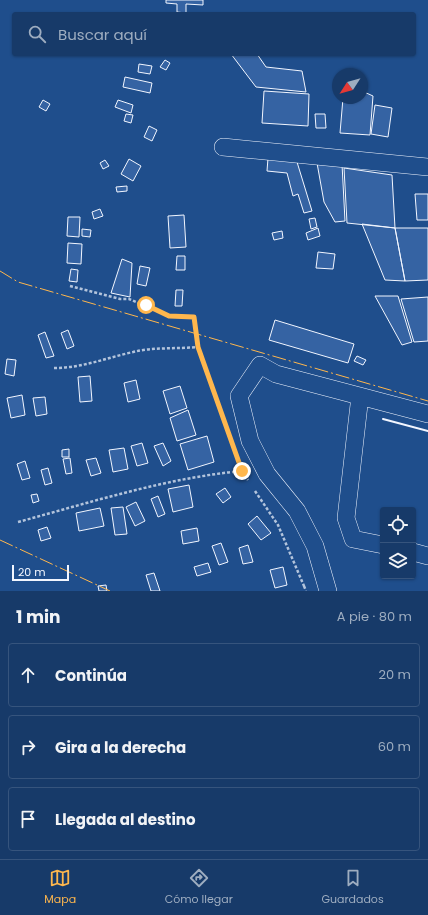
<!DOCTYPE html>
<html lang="es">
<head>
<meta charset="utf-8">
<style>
	:root { --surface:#173a69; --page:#244571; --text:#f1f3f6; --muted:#9eadc0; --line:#36547d; --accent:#ffb74d }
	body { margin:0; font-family:Poppins,sans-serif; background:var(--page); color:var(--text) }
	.controls { position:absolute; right:12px; bottom:12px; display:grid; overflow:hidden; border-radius:4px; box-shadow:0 1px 3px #0004 }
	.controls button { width:36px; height:36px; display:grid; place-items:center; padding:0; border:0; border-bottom:1px solid var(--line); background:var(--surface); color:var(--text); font:20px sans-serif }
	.compass { position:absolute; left:332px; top:68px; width:36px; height:36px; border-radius:50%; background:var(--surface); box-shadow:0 1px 3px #0004; rotate:234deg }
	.scale { position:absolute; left:12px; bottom:10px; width:57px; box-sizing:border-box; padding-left:4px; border:2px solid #f2f6ff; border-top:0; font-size:11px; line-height:14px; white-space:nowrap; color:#f2f6ff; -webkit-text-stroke:3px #1f4e8c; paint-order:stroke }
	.stop { position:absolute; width:12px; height:12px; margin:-9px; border:3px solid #ffb74d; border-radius:50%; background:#fff }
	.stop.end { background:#ffb74d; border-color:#fff; box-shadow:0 1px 4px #0008 }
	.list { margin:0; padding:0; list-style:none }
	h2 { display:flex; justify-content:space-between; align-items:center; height:52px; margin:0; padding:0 16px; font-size:17px }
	h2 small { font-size:13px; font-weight:400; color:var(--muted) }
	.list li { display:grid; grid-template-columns:26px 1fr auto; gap:12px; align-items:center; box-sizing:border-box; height:64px; margin:0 8px 8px; padding:0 8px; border:1px solid var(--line); border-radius:4px }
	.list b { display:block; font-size:15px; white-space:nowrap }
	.list em { font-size:13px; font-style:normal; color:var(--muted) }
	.icon { flex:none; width:22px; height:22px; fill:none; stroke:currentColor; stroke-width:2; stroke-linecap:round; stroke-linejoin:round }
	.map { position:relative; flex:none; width:428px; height:591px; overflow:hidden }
	.search { position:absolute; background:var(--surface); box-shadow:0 1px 3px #0004; left:12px; right:12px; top:12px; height:44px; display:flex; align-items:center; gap:10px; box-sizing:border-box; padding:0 14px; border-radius:4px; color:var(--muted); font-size:15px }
	.sheet { height:268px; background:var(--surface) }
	nav { display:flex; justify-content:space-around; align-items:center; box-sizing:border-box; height:56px; border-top:1px solid var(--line); background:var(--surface); font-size:11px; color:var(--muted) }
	nav a { display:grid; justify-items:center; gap:2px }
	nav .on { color:var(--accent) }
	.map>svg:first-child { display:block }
	.building { fill:#3563a3; stroke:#f2f6ff }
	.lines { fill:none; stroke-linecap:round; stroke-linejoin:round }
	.minor-casing { stroke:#f2f6ff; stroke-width:18 }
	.path { stroke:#b3c4dc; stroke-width:2.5; stroke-dasharray:3 2; stroke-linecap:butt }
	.minor { stroke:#1f4e8c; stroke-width:17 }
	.wall { stroke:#f2f6ff; stroke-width:2 }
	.power { stroke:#ffb74d; stroke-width:1; stroke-dasharray:14 3 2 3; stroke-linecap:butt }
	.route { stroke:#ffb74d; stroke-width:5 }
</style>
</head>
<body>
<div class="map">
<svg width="428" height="591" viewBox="0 0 428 591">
	<rect width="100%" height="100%" fill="#1f4e8c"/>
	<path class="building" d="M166,0H203V5L186,4V13L177,12V4L166,3Z
		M231,54H257L266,67L302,71L306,92L256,87Z
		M165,60L170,63L166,70L160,67Z
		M139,64L152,66L150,74L138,72Z
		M125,77L152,83L150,93L123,87Z
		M264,91L309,94L308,126L262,123Z
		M362,91L373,96L370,135L340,133L343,98H362Z
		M43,100L50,104L46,111L39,107Z
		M118,100L133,105L131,113L115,107Z
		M375,105L392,108L388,137L371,134Z
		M126,114L133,115L131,123L124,121Z
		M315,114H325L326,128H316Z
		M149,126L157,130L152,141L144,137Z
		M268,158L297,162L312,211L304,213L298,194L293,196L287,173L267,171Z
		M129,159L141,166L133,181L121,174Z
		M105,160L109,166L103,169L100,163Z
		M317,163L342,164L345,221L335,222L324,202Z
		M344,168L392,175L395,228L347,223Z
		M127,186V191L117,192L116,187Z
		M415,194H428V220H417Z
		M100,209L103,216L94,219L92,212Z
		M184,215L186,247L170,248L168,216Z
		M68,217H80L79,237L67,236Z
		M315,218L317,227L311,229L309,219Z
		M362,224L395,228L405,281L385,280Z
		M318,228L320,236L308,240L306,233Z
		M395,228H428V280L405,281Z
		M82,229L91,230L90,237L82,236Z
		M282,231L283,238L274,240L272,233Z
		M68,243L82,244L81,264L67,263Z
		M318,252L335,254L333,269L316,268Z
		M177,256H185V270H176Z
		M122,259L132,263L130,297L111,293Z
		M140,266L150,268L146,286L137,284Z
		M71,269L78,270L77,282L69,281Z
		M176,290H183L182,306H175Z
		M375,296H398L412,342L402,345Z
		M428,297V341L414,342L401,299Z
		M275,320L354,344L348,363L269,340Z
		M68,330L74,346L67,349L61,333Z
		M45,332L54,356L46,358L38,335Z
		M357,356L366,360L363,365L354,361Z
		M7,359L16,360L14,376L5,374Z
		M90,376L92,401L80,402L78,377Z
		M136,380L140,399L128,402L124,383Z
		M180,386L187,408L170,414L163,391Z
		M22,395L25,415L11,418L7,398Z
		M45,397L47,414L36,416L33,398Z
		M188,410L196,435L177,441L170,418Z
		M207,436L214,462L188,470L180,444Z
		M142,443L148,463L137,466L131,446Z
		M163,443L171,461L163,466L154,446Z
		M124,448L128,469L113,472L109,450Z
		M69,449V457H62V450Z
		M70,458L72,473L66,474L63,459Z
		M96,458L101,473L91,476L86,460Z
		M25,461L30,478L22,480L17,464Z
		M48,468L52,483L45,485L41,470Z
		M189,485L193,507L173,512L168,489Z
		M225,488L231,497L223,503L216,494Z
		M37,494L39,501L33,503L31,495Z
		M158,496L165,514L158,517L151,499Z
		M136,502L145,521L135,526L126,507Z
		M123,507L127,534L115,535L111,508Z
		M100,508L104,526L79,531L76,513Z
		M257,516L271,533L261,540L248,524Z
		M47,527L51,538L41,541L38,530Z
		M197,528L199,541L183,544L181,531Z
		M221,543L228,562L219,565L212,546Z
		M248,545L253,562L243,564L239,548Z
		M208,563L211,572L197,576L194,567Z
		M283,567L287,585L275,588L270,570Z
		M154,573L160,591H151L146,575Z
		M106,585L107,591H99L98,586Z"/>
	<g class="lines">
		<defs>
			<path id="minor" d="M223,147L428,167
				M360,396L346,518L353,539L383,545
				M413,552L428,556
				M328,591L315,546L297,511L267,474L250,441L239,396L260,365L276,374L428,414"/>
		</defs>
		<use href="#minor" class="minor-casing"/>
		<path class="path" d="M70,286L120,299H129L169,316L194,317L198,347
			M54,368C82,368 106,358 133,352C153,347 177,349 198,347L227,429
			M238,460L242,471
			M255,491L278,525L304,586
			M18,522C92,502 166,478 242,471L248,480
			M304,586L306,591"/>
		<use href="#minor" class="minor"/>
		<path class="wall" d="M383,419L428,431"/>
		<path class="power" d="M0,271L18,282L428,401
			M0,540L110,591"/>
	</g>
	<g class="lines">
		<path class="route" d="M146,305L169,316L194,317L198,347L242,471"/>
	</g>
</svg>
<div class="controls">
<button><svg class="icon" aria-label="locate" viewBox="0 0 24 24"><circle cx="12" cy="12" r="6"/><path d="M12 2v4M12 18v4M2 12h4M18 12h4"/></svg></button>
<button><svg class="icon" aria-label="layers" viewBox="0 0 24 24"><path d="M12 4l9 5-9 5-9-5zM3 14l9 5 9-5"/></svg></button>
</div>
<svg class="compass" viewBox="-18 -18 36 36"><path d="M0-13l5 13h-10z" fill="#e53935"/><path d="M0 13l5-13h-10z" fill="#9eadc0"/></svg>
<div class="scale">20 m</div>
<div class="stop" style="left:146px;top:305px"></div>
<div class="stop end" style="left:242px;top:471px"></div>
<div class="search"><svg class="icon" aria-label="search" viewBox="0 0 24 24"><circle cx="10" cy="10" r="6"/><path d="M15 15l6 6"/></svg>Buscar aquí</div>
</div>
<section class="sheet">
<h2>1 min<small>A pie · 80 m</small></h2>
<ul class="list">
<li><svg class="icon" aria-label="ahead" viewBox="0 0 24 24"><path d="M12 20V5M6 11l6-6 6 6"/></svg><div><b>Continúa</b></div><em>20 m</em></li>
<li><svg class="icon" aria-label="right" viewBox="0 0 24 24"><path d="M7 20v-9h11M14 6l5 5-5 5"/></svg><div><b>Gira a la derecha</b></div><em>60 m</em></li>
<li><svg class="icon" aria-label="arrive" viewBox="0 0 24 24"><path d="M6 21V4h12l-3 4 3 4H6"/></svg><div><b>Llegada al destino</b></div></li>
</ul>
</section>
<nav>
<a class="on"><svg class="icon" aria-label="map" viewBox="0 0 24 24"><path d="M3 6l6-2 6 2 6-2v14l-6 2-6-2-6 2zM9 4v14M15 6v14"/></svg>Mapa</a>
<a><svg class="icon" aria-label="directions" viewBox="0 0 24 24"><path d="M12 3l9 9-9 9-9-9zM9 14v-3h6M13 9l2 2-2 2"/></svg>Cómo llegar</a>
<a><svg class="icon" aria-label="saved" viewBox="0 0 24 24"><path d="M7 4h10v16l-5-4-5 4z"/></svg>Guardados</a>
</nav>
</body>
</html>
